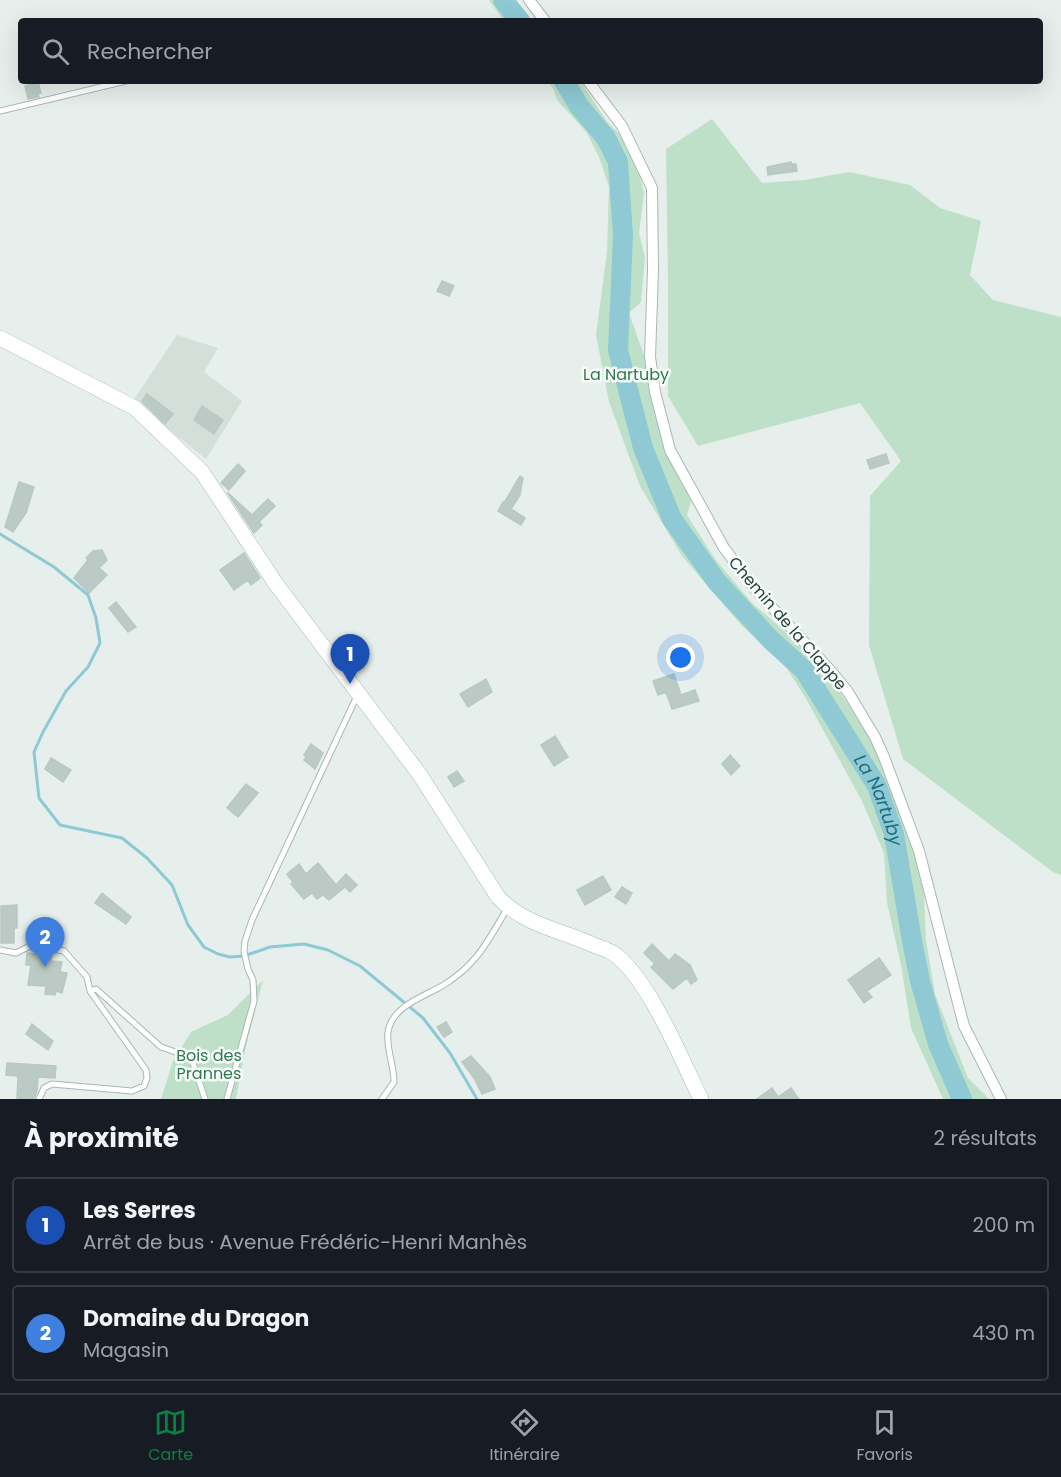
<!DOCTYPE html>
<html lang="fr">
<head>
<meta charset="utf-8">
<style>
	:root { --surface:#171b24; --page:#20242c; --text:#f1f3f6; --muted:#9ea1a6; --line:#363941; --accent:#0b8043 }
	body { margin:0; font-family:Poppins,sans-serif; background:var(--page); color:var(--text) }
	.you { position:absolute; left:681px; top:658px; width:21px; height:21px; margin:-15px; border:4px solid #fff; border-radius:50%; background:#1a73e8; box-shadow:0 0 0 9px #1a73e833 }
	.badge { display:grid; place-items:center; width:39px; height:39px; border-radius:50%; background:var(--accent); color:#fff; font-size:20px; font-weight:700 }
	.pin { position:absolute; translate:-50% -50px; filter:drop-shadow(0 2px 3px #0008) }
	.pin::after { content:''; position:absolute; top:32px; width:21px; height:18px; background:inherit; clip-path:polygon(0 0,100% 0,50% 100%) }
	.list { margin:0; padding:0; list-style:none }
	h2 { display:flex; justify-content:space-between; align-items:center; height:78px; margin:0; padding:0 24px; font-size:26px }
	h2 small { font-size:20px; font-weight:400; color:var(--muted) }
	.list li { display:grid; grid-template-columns:39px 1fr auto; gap:18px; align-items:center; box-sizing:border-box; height:96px; margin:0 12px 12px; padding:0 12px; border:2px solid var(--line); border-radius:6px }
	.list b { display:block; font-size:22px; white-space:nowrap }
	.list p { margin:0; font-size:20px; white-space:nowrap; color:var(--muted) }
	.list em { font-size:20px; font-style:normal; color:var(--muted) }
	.icon { flex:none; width:33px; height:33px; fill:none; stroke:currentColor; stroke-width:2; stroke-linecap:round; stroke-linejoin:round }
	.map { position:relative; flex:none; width:1061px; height:1099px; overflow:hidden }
	.search { position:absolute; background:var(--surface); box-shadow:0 6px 24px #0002; left:18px; right:18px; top:18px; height:66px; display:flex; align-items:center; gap:15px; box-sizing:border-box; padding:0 21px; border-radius:6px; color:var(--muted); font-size:22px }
	.sheet { height:294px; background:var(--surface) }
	nav { display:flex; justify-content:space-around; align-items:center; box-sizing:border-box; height:84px; border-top:2px solid var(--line); background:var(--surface); font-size:16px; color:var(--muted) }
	nav a { display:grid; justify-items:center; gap:3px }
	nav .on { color:var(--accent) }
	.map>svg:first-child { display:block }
	.built { fill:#d4dfda }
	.green { fill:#bfe0c8 }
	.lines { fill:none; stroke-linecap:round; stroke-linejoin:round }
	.stream { stroke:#8ec9d4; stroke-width:3 }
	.river { stroke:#8ec9d4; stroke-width:20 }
	.building { fill:#bbcac4; stroke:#b8c9c2; stroke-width:1.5 }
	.lane-casing { stroke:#a8b8b2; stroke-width:7 }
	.street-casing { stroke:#a8b8b2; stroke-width:12 }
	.secondary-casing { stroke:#a4bbb3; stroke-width:16 }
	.lane { stroke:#fff; stroke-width:5 }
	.street { stroke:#fff; stroke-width:10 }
	.secondary { stroke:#fff; stroke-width:15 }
	.labels { text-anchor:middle; stroke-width:5; stroke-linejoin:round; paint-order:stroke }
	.park-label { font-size:16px; fill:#2d7a4b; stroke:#f7fbf9 }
	.street-label { font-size:16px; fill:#24423a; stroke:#f7fbf9 }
	.water-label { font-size:18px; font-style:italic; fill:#1c6f80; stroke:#f7fbf9 }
</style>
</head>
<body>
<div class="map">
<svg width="1061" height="1099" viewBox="0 0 1061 1099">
	<rect width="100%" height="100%" fill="#e6efeb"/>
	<path class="built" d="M177,335L218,348L204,372L242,401L206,459L133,401Z"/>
	<path class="green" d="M489,0H516L533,21H504Z
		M548,81H580L608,123L625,139L637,163L644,193L639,233L645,257L641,302L629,313L646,361L651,400L667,453L691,501L687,515L715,559L752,603L788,634L836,686L884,759L923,870L926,940L935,994L968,1078L989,1099H943L911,1028L901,965L887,903L884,853L862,801L805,697L786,667L742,626L682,556L640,486L609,402L596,335L607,252L609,187L599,157L587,133L557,100L554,90Z
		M712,119L762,183L805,180L849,172L910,185L940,208L981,221L970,275L993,300L1061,317V875L1053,872L903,759L869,645L870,496L901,461L860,403L698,446L668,396V279L666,149Z
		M263,980L245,1050L236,1099H161L173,1061L191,1032L228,1015Z"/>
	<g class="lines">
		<path class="stream" d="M0,534L54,567L88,595L96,618L100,643L88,667L66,691L43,732L34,752L39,798L60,825L122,838L147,858L172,885L188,925L204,947L218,954L230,957L244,956L270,947L304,944L328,950L360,966L423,1018L450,1053L477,1099"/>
		<g class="river">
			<path d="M503,0L520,21"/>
			<path id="s1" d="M564,81L579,106L606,138L618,162L623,236L618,350L643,448L672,519L717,582L771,640L804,670L877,786L894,834L912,941L920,981L938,1044L962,1099"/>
		</g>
	</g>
	<path class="building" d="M38,82L41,93L38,94L39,97L28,99L25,86Z
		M791,162V164H796L797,171L768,175L767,167Z
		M442,281L454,286L449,296L437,291Z
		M147,394L173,414L165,424L142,401Z
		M202,406L223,420L214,434L194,420Z
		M886,454L889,463L870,469L867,460Z
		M238,464L245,471L229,490L221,483Z
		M520,476L523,478L520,495L511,509L525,518L521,525L498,511L503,502L504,503Z
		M19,482L34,487L26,513L13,532L5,527Z
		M227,492L252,515L268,499L275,506L259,522L262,525L254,533Z
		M102,550L107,560L99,568L107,575L89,593L74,578L88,560L86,558L93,551Z
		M244,553L260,578L251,585L248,580L234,590L220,570Z
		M116,602L136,627L128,632L109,608Z
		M674,674L681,695L695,690L699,701L672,709L666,692L658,695L653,681Z
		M486,679L492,692L468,707L460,694Z
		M555,736L568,757L554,766L541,745Z
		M311,744L323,753L315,769L304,760L306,757L304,755Z
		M730,755L740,766L731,775L722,764Z
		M51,758L71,770L63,782L45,769Z
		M457,771L464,781L454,787L448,777Z
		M246,784L258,793L238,817L227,808Z
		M318,863L336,885L346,874L357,885L350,892L345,887L329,900L323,895L317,899L312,893L304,899L291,884L293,882L287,874L299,864L306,874Z
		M603,876L611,890L585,905L577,890Z
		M622,887L632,893L626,904L615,897Z
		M102,893L131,917L126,924L95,903Z
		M17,905V928H14V943H1V906Z
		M652,944L669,961L675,954L690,965L697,980L691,984L687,978L673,989L651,967L655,964L644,953Z
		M27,953L52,956L51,961L62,962L60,972L67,973L62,993L56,991L55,995L45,994L46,986L28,985L31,965H26Z
		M879,958L891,975L867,991L872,997L864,1003L848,980Z
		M446,1022L452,1032L444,1037L437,1027Z
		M32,1024L53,1041L48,1050L26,1034Z
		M471,1056L490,1077L495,1089L482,1094L474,1078L462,1062Z
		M7,1063L56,1066L55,1078L38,1077L37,1091L34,1099H17L18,1076L6,1075Z
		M772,1088L778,1097L791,1088L799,1099H757Z"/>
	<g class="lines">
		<defs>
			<path id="lane" d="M0,111L126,81
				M0,950L16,953L32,945L64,951L87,977L90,991
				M39,1099L44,1088L52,1084L132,1091L144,1086L147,1078L146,1070L90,991L96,989L161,1047L187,1056L192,1060L205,1099
				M227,1099L254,1001L253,980L248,969L244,952L245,941L252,920L357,696
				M382,1099L394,1082C394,1065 386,1049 388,1032C392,1006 423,997 442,986C477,965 487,942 507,909"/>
			<path id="street" d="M529,0L545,21
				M588,81L622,126L652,188L653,270L650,357L655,392L670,450L724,548L754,588L831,671L848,692L875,737L884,757L919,851L964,1026L1001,1099"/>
			<path id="secondary" d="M0,338L135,408L202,472L276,584L420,775L498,897C525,926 562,930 596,946C601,948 608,950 613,953C649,978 681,1059 701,1099"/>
		</defs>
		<use href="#lane" class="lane-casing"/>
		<use href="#street" class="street-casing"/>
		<use href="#secondary" class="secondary-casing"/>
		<use href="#lane" class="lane"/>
		<use href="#street" class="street"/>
		<use href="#secondary" class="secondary"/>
	</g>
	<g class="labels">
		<g class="park-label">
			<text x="626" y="380">La Nartuby</text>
			<text x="209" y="1061">Bois des<tspan x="209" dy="18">Prannes</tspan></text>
		</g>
		<g class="street-label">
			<text transform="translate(788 623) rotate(49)" y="6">Chemin de la Clappe</text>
		</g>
		<g class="water-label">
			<text dy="6" stroke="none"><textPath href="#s1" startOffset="816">La Nartuby</textPath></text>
		</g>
	</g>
</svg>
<div class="you"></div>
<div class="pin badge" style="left:350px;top:684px;background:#1a4fb4">1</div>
<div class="pin badge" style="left:45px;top:967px;background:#3f7fe0">2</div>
<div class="search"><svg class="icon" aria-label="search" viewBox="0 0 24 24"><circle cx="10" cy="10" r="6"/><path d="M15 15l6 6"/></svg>Rechercher</div>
</div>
<section class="sheet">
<h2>À proximité<small>2 résultats</small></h2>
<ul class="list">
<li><span class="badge" style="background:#1a4fb4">1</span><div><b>Les Serres</b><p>Arrêt de bus · Avenue Frédéric-Henri Manhès</p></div><em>200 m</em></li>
<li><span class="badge" style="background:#3f7fe0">2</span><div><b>Domaine du Dragon</b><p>Magasin</p></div><em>430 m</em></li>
</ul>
</section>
<nav>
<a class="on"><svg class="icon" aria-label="map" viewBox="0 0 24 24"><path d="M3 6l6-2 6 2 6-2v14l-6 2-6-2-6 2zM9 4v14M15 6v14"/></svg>Carte</a>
<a><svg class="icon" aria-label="directions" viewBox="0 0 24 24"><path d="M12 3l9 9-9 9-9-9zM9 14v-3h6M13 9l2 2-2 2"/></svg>Itinéraire</a>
<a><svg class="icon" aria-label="saved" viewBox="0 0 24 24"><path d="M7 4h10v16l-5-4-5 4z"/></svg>Favoris</a>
</nav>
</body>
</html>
